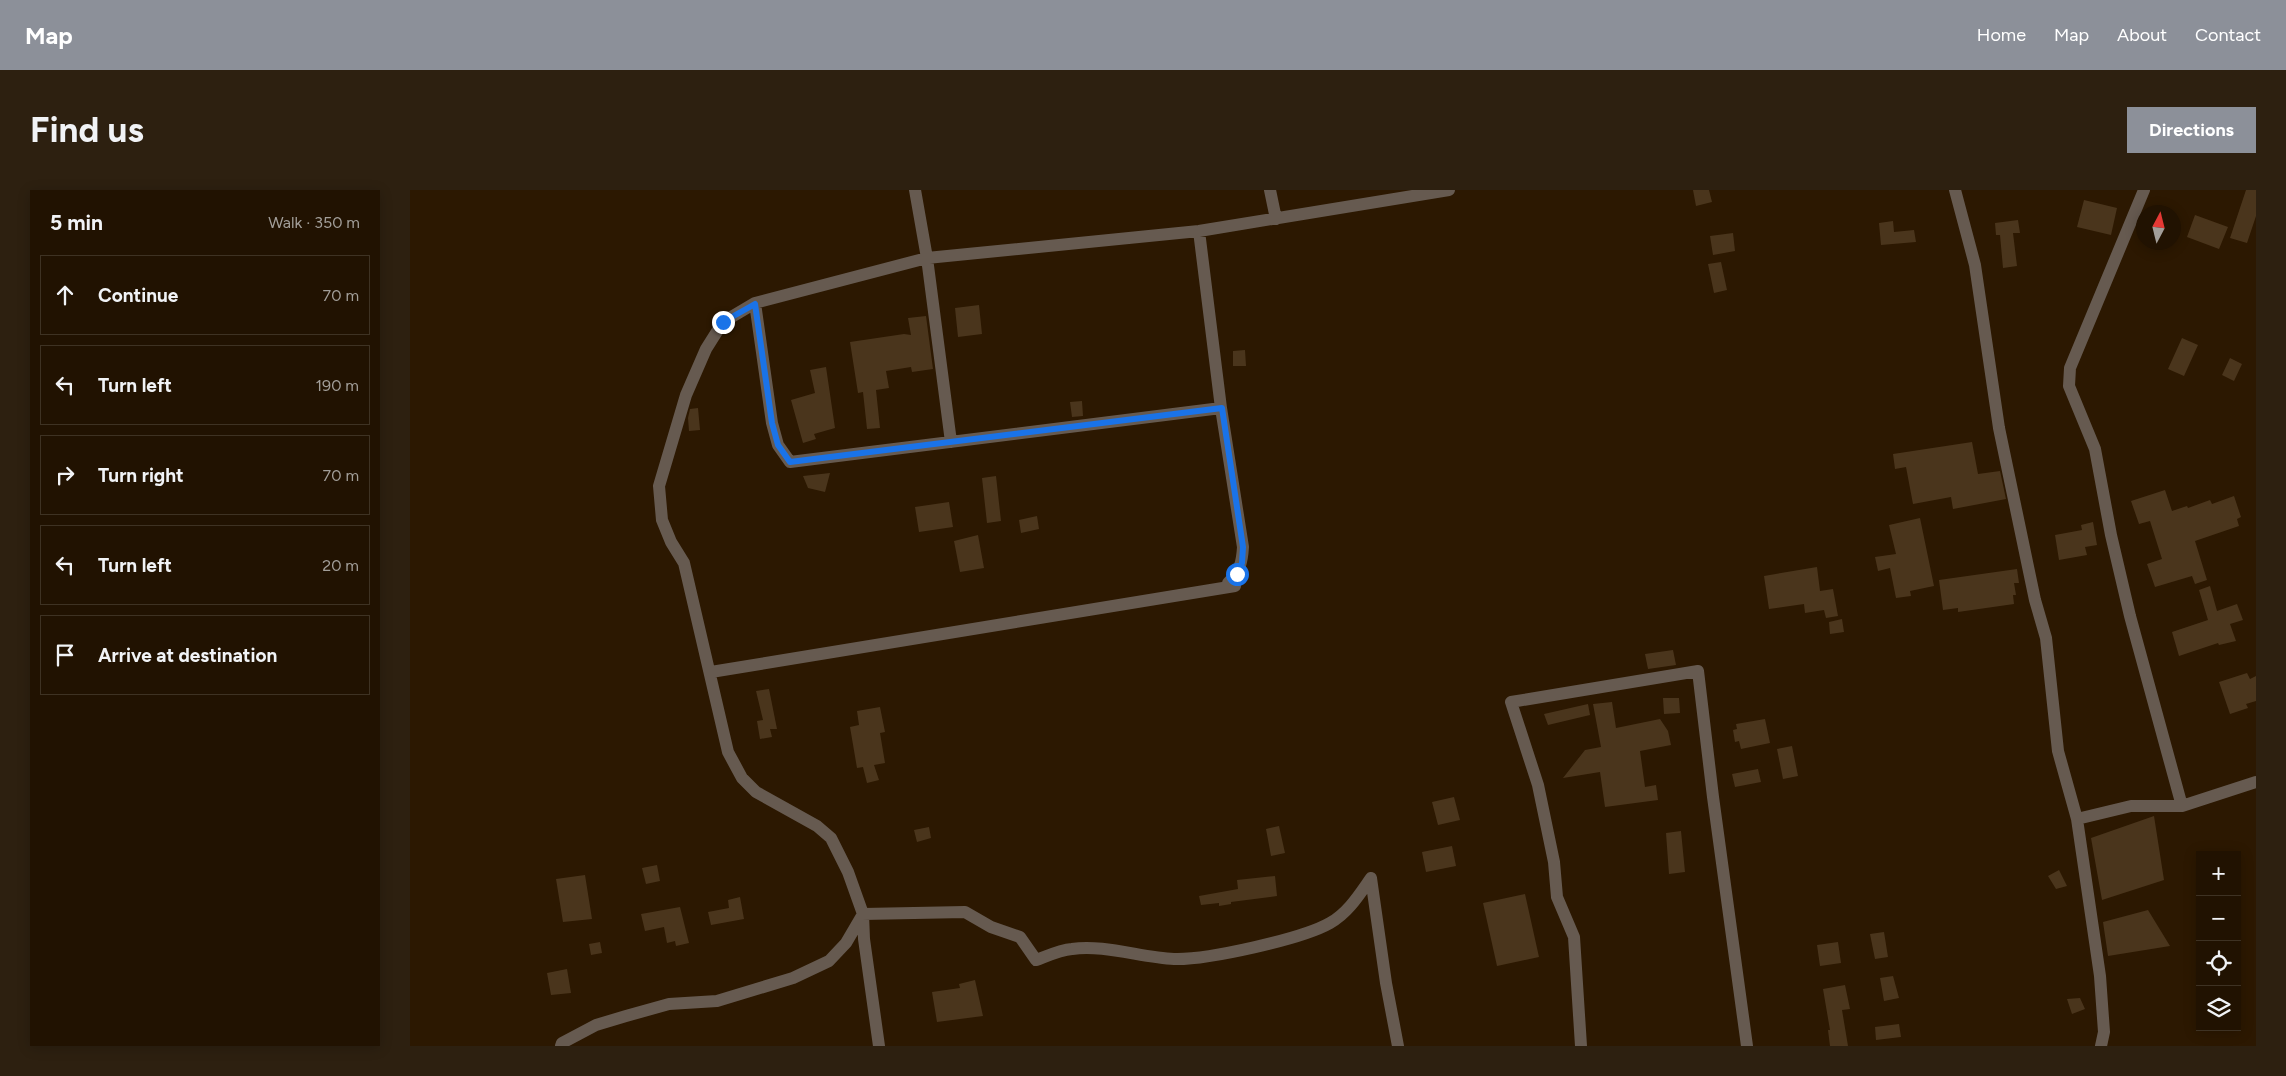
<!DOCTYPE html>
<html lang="en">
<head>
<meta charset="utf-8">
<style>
	:root { --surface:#211201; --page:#2d2010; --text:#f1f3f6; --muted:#a29e99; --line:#3e3223; --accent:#8c9099 }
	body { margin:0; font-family:Figtree,sans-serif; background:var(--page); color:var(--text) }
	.controls { position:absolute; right:15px; bottom:15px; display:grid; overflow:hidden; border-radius:0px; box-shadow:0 2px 12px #0003 }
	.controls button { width:45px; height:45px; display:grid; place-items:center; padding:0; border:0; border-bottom:1px solid var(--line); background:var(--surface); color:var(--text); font:25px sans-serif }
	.compass { position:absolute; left:1726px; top:15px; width:45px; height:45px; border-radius:50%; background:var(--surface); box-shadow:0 2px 12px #0003; rotate:7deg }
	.stop { position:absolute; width:15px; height:15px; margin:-11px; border:4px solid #1a73e8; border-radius:50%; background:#fff }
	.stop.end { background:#1a73e8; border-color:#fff; box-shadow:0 1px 5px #0008 }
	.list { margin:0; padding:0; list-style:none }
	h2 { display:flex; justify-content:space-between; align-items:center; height:65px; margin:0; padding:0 20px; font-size:21px }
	h2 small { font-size:16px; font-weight:400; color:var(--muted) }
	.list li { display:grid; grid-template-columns:32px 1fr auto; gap:15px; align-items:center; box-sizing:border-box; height:80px; margin:0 10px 10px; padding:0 10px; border:1px solid var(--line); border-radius:0px }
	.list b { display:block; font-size:19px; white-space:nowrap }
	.list em { font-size:16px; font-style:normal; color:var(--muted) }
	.icon { flex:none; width:28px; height:28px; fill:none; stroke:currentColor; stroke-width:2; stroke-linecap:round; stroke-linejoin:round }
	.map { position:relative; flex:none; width:1846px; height:856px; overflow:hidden; border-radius:0px }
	header { display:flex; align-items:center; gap:30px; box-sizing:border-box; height:70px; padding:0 25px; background:var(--accent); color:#fff }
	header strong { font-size:24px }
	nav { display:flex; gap:28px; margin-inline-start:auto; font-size:18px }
	.intro { display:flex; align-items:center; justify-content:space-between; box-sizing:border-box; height:120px; padding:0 30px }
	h1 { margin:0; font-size:35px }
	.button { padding:12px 22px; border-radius:0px; background:var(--accent); color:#fff; font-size:18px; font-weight:700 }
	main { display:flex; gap:30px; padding:0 30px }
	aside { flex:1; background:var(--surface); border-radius:0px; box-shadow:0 2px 12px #0003 }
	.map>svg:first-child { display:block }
	.building { fill:#4a351c }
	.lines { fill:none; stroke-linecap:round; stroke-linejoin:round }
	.minor { stroke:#665a50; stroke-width:12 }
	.route { stroke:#1a73e8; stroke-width:6 }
</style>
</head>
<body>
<header>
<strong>Map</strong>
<nav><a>Home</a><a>Map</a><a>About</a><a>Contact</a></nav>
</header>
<div class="intro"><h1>Find us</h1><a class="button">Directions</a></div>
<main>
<aside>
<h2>5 min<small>Walk · 350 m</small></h2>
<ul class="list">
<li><svg class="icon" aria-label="ahead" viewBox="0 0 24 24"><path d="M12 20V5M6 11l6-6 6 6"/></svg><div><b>Continue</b></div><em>70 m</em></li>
<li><svg class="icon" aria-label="left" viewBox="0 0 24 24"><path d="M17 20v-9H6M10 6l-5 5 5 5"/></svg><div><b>Turn left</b></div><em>190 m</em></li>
<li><svg class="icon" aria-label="right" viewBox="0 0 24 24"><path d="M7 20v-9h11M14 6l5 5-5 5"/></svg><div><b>Turn right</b></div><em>70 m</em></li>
<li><svg class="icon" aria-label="left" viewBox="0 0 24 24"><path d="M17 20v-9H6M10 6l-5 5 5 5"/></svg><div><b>Turn left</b></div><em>20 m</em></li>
<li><svg class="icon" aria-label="arrive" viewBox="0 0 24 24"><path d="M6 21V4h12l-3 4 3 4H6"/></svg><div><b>Arrive at destination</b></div></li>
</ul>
</aside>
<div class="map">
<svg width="1846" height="856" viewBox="0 0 1846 856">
	<rect width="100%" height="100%" fill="#2c1801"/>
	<path class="building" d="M1283,0H1299L1302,12L1286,16Z
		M1836,0H1846V26L1837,53L1820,48Z
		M1674,10L1707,18L1701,45L1667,37Z
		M1785,25L1818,37L1809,59L1777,47Z
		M1608,30L1610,43H1603L1607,76L1593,78L1590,45H1586L1585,33Z
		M1483,31L1484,42L1504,40L1506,52L1471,55L1469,33Z
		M1323,43L1325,61L1303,65L1300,46Z
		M1311,72L1317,100L1304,103L1298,74Z
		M569,115L572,144L548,147L545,118Z
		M516,126L523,179L502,182L501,177L476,181L479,198L466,200L470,238L457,239L453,202L448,203L440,152L494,144L501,145L498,128Z
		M1772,148L1788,155L1774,186L1758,179Z
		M835,160L836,176H823V161Z
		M1820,168L1832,174L1824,191L1812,185Z
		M416,177L425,238L404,244L406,249L393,253L381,210L405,203L400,180Z
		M672,211L673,226L662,227L660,212Z
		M288,218L290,240L279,241L278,228L280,219Z
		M1562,252L1568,284L1590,281L1596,309L1543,319L1541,307L1503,314L1496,277L1485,279L1483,264Z
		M420,283L415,302L398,298L393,286Z
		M586,286L591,331L577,333L572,288Z
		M1755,300L1762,321L1777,316L1778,318L1800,310L1802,314L1824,306L1831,327L1827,329L1829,336L1785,351L1797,390L1785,394L1782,386L1745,397L1737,374L1752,369L1740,331L1729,334L1721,311Z
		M539,312L543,337L509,342L505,317Z
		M627,326L629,339L611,343L609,330Z
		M1510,328L1524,396L1500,401L1501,406L1486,408L1480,378L1468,381L1465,367L1486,364L1479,335Z
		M1683,332L1687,355L1675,357L1677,365L1649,370L1645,345L1672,340L1671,335Z
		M568,345L574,378L550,382L544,351Z
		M1407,377L1410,401L1423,399L1428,426L1416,428L1414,420L1395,423L1394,414L1359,419L1354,386Z
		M1607,379L1609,393H1604L1606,405H1603L1604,414L1548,422V418L1533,420L1529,390Z
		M1800,396L1807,421L1827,414L1833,430L1820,434L1826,451L1809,455L1808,453L1769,466L1762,442L1798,430L1789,400Z
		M1432,429L1434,442L1420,444L1419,432Z
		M1263,460L1266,475L1238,479L1235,464Z
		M1837,483L1840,489L1846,486V511L1836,514L1838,518L1820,524L1809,492Z
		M359,499L367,539H360L362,547L350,549L347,531L353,530L346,501Z
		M1253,508H1269L1270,523L1254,524Z
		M1202,512L1206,538L1250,529L1258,541L1261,555L1230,561L1235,597L1246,595L1248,610L1195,617L1190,582L1153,588L1175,560L1191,557L1183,514Z
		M1178,514L1180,525L1138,535L1134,524Z
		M470,517L475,542L470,543L475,573L464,575L469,590L457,593L453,577L447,578L440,537L449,535L447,521Z
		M1355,529L1360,553L1331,559L1329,551L1325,552L1323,540L1327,539L1326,534Z
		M1382,556L1388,586L1373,589L1367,559Z
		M1348,579L1351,592L1325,597L1322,584Z
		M1044,607L1050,630L1028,635L1022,612Z
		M1744,626L1754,690L1692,710L1681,648Z
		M869,636L875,663L861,666L856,639Z
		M519,637L521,648L507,652L504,640Z
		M1271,641L1275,682L1259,684L1256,643Z
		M1042,656L1046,676L1016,682L1012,662Z
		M247,675L250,691L236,694L232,678Z
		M1649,680L1657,696L1646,699L1638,686Z
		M175,685L182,729L153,732L146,689Z
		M865,686L867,706L821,712V714L809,716V713L791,715L789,706L828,699L827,690Z
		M1115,704L1129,767L1087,776L1073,713Z
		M330,707L334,729L301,735L298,722L319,718L318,710Z
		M270,717L279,753L266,756L265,751L257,753L254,737L235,741L231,724Z
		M1738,720L1760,756L1698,766L1693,732Z
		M1474,742L1478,767L1465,769L1460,744Z
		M190,752L192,763L181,765L179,754Z
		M1428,752L1431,773L1410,776L1407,755Z
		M157,779L161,803L141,805L137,783Z
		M1483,786L1489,808L1474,811L1470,788Z
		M565,790L573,826L527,832L522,802L550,798L549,794Z
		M1435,795L1440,819L1432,820L1438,856H1420L1418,840H1420L1413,799Z
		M1670,808L1675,819L1662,824L1657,809Z
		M1489,834L1491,847L1466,850L1465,837Z"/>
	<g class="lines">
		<path class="minor" d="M505,0L517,68L541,252
			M860,0L866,29
			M1545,0L1565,75L1589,238L1625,410L1636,448L1648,561L1667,629
			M789,41L811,218L833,357C832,373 830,381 818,393L825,396
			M345,113L362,233L368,255L380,272L811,218
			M301,482L825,396
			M1772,616L1846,592
			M961,688L976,793L988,856
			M151,856L152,853L186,835L216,826L259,814L307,811L383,788L419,771L436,753L453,724L555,722L581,737L610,747L626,770C637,766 650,760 662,759C693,754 733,768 764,769C797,770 892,749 920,733C938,723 949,705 961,688
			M469,856L454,749L453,724L438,682L421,648L407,636L346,602L332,588L318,562L274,373L261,352L252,330L249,296L276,205L296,159L313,132L345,113L517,68L789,41L1039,0
			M1171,856L1164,747L1147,707L1144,672L1128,595L1101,512L1288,481L1303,607L1337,856
			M1691,856L1694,842L1690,786L1667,629L1721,616H1772L1720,426L1701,345L1685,259L1659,196L1660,178L1734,0"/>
	</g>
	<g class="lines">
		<path class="route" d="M313,132L345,114L362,233L368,255L380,272L812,218L833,357L832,373L827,384"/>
	</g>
</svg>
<div class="controls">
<button>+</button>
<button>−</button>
<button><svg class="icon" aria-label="locate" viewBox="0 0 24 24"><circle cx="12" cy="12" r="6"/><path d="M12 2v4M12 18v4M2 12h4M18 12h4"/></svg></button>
<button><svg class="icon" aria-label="layers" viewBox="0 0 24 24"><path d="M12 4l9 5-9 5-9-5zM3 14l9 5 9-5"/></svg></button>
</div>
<svg class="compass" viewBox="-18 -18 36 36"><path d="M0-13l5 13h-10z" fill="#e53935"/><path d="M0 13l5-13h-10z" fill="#a29e99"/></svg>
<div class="stop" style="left:827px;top:384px"></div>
<div class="stop end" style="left:313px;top:132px"></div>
</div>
</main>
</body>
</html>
